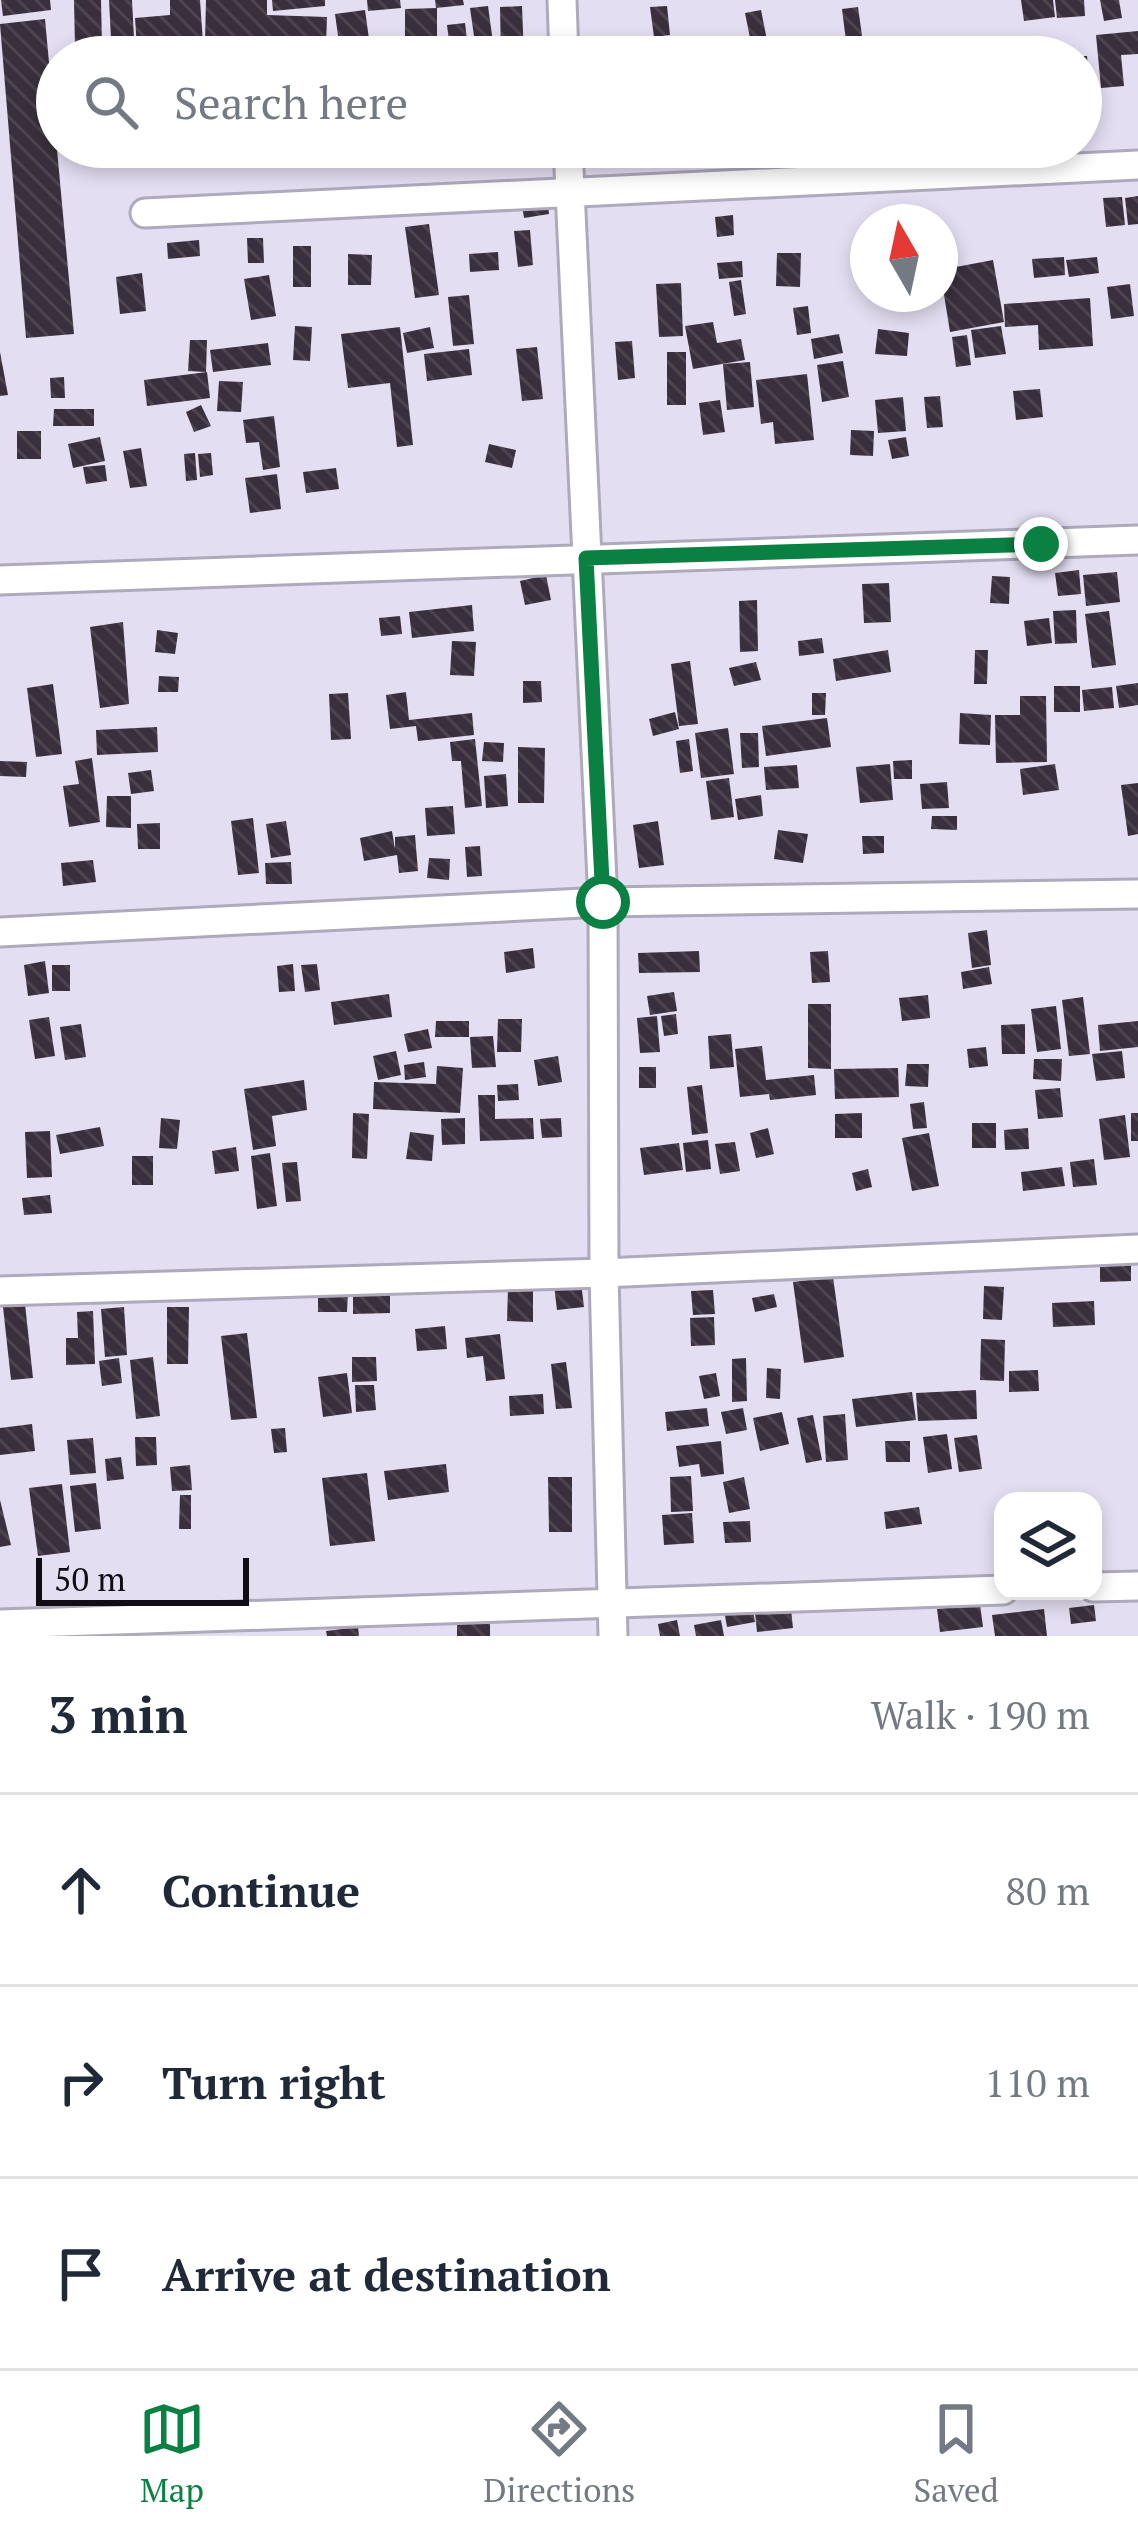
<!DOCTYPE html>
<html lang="en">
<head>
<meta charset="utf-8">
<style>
	:root { --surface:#fff; --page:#f2f2f3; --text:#1f2937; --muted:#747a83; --line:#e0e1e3; --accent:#0b8043 }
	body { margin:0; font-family:"PT Serif",serif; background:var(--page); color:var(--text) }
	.controls { position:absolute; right:36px; bottom:36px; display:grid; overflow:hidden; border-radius:24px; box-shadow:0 6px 18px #0003 }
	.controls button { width:108px; height:108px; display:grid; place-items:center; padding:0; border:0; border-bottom:3px solid var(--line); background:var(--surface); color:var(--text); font:60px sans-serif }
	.compass { position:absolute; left:850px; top:204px; width:108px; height:108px; border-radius:50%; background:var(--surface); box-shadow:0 6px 18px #0003; rotate:351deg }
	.scale { position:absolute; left:36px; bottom:30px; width:213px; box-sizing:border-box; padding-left:12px; border:6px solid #100e14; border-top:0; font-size:33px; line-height:42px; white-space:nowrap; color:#100e14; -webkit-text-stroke:9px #e4def2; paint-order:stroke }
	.stop { position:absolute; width:36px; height:36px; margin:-27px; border:9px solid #0b8043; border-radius:50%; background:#fff }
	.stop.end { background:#0b8043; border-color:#fff; box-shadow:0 3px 12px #0008 }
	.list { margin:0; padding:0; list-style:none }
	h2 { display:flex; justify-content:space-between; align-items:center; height:156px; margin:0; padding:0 48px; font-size:51px }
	h2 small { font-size:39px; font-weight:400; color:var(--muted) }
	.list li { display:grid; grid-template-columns:78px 1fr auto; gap:36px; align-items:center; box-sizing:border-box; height:192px; padding:0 48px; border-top:3px solid var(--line) }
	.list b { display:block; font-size:45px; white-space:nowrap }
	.list em { font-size:39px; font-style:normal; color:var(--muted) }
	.icon { flex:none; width:66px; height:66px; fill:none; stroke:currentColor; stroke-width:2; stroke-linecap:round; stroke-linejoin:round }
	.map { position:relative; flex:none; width:1138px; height:1636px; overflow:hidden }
	.search { position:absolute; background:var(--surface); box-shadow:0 6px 18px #0003; left:36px; right:36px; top:36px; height:132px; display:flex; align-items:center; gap:30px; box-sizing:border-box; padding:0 42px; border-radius:66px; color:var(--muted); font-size:45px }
	.sheet { height:732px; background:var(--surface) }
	nav { display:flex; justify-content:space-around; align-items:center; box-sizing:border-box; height:168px; border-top:3px solid var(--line); background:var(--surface); font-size:33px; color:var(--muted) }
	nav a { display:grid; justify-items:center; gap:6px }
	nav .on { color:var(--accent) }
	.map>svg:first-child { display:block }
	.building { fill:url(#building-back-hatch) }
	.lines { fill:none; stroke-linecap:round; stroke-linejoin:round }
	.street-casing { stroke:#aea9bb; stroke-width:33 }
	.street { stroke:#fff; stroke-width:27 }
	.route { stroke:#0b8043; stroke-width:15 }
</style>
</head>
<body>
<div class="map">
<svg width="1138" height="1636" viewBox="0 0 1138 1636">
	<defs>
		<pattern id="building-back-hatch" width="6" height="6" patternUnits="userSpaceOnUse" patternTransform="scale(3)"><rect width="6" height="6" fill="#3a303d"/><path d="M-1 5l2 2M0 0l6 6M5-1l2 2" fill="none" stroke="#4d444f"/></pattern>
	</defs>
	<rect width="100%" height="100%" fill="#e4def2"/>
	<path class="building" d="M1,0H50L51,10L3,16Z
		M74,0H101L102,46L75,47Z
		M109,0H132L135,57H112Z
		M170,0H200L203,43L137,48L135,18L170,15Z
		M206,0H267V15L327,17L326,45L205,42Z
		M272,0H325V6L273,11Z
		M367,0H400L401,8L368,11Z
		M435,0H463L464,5L436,8Z
		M1021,0H1053L1055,17L1024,21Z
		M1055,0H1084L1085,16L1057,18Z
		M1100,0H1119L1122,18L1104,21Z
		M488,6L495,57H477L470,8Z
		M522,6L524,57H501L500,7Z
		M667,6L670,35L654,37L650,7Z
		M858,7L865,57H848L842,9Z
		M437,8V40L405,41V9Z
		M365,10L370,46L340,50L335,14Z
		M761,10L768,45L752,48L745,13Z
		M45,19L74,334L26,338L0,24Z
		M465,23L469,57H451L447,25Z
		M1138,31V54L1121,55L1124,86L1101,88L1096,35Z
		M986,45L987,57H964L963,48Z
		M411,47L436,48V57H410Z
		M1087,56L1091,99L1081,100V56Z
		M86,147H106L107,156L87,158Z
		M117,147H143L144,154L118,157Z
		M547,195L549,214L524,218L521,199Z
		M1138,196V224L1128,225L1125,198Z
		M1122,197L1125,225L1106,227L1103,198Z
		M733,215L734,235L717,237L715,217Z
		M429,224L439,295L415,298L405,227Z
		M530,230L533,265L518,267L514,231Z
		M247,238H263L264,263H248Z
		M199,240L200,256L168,259L167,243Z
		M293,246H311V287H293Z
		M498,252L499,270L470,272L469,254Z
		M777,253H801L800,287L776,286Z
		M348,254L372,255L371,285H348Z
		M1064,257L1065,275L1034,278L1032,259Z
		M1097,257L1099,273L1069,277L1066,260Z
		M993,260L1004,322L950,332L940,270Z
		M742,261L743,277L719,279L717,263Z
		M142,273L146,311L120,314L116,277Z
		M269,275L276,316L251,320L244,279Z
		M741,280L746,314L734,316L729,282Z
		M681,283L683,336L659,337L656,284Z
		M1130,284L1134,316L1111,319L1107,287Z
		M469,295L474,344L453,346L448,297Z
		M1090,298L1093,346L1039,350L1038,325L1005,327L1004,304Z
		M808,306L811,333L797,335L793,308Z
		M713,322L717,343L741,339L745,360L693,369L685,326Z
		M295,326L312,327L310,361L293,360Z
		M1001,326L1006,354L975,358L971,330Z
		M400,327L413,445L397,447L390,383L348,388L341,334Z
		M430,327L434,348L407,353L403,333Z
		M878,329L909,333L907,356L875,354Z
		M839,334L843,353L814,359L811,339Z
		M967,335L971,365L956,367L952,337Z
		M190,340H207L206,372L188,371Z
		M632,341L635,378L618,380L615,342Z
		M268,343L271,365L213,372L210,350Z
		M537,347L543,399L522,401L516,349Z
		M469,349L472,375L427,381L424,354Z
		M0,352L8,395L0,396Z
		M667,352H686V405H667Z
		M843,361L849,397L822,402L817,365Z
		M750,362L754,407L727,410L723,364Z
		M207,372L210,398L147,406L144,380Z
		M807,374L814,440L775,444L773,422L761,424L756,380Z
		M64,377L65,398H51L50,378Z
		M219,381L243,382L241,412L217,411Z
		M1040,389L1043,417L1016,420L1013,391Z
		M940,396L943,427L927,428L924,397Z
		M903,397L906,431L878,433L875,400Z
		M720,400L725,432L703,435L699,403Z
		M201,405L211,426L194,432L186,412Z
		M54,409H94V426H53Z
		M274,416L280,467L263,470L259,442L246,443L243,420Z
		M851,430L874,431L873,456L850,455Z
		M17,431H41V459H17Z
		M100,437L105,461L73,468L68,444Z
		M906,437L909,456L892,459L888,440Z
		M489,444L516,450L512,468L485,462Z
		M141,448L147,486L130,488L123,451Z
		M195,453L197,480L186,481L184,454Z
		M211,453L213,475L200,477L198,454Z
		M105,465L107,481L86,484L83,467Z
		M336,468L339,489L306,493L303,472Z
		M277,474L281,509L250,513L245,478Z
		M1079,570L1081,594L1058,596L1055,573Z
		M1117,572L1120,602L1086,606L1083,575Z
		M546,575L551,600L525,605L520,581Z
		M992,576L1010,577L1009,604L990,603Z
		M889,583L891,622L864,623L862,584Z
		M757,600L758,651L740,652L739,601Z
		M472,605L474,631L412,638L409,612Z
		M1076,610L1077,643L1055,644L1053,611Z
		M1109,611L1116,665L1092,668L1085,614Z
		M400,616L402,634L381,636L379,618Z
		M1049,618L1052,643L1027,646L1024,621Z
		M123,622L129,704L100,708L90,627Z
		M157,630L178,633L175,654L155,652Z
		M822,638L824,653L799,656L798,641Z
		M452,641L476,642L474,676L450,675Z
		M888,650L891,672L836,681L833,659Z
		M975,650H988L987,684H974Z
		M690,661L698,724L679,726L671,664Z
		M756,662L761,680L734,686L729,668Z
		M159,676L179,677L178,692H158Z
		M523,681H541L542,702L523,703Z
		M1138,683V705L1119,708L1116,686Z
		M53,684L62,754L36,757L27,688Z
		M1054,686H1080V712H1054Z
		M1112,687L1114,708L1084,711L1082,690Z
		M406,692L409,720L472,713L474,735L418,741L416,726L390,729L386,695Z
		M348,693L351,739L331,740L329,694Z
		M812,693H826L825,715H812Z
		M1020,696H1046L1047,762L996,763L995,715H1020Z
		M675,712L679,729L653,736L649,719Z
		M960,713L991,715L990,745L959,744Z
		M827,718L831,747L766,756L762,726Z
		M157,727L158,752L97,755L96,730Z
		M728,728L734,774L701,778L695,733Z
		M740,733H758L759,767L742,768Z
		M475,739L482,806L465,808L461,761H452L450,742Z
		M689,739L693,771L680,773L676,741Z
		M484,742L504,743L503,762L482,761Z
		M518,747L545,748L544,803H518Z
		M92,758L100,822L69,827L63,786L79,784L75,761Z
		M912,760V779H894L893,761Z
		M0,761L27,762L26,777L0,776Z
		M890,764L893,800L860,803L856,767Z
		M1055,764L1059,790L1023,795L1020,769Z
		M797,765L799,788L766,790L764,767Z
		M151,770L154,791L131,794L128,773Z
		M506,774L508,806L486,808L484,776Z
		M729,778L734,817L711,820L706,781Z
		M947,782L949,808L922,809L920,784Z
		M1138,783V834L1128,836L1121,785Z
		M761,795L763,816L738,820L735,799Z
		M107,796H131V828L106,827Z
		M453,806L455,834L427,836L425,808Z
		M932,816H957V830L931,829Z
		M253,818L259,873L238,875L231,821Z
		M286,821L291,855L271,858L266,824Z
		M658,821L664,865L639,868L633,825Z
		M160,823V849H138L137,824Z
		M778,830L808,834L803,863L774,859Z
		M392,831L395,849V837L415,835L418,871L399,873L397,855L364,861L360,838Z
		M862,836H884V853L863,854Z
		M480,846L482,876L467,877L465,847Z
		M429,858L450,859L449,880L427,878Z
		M93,860L96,882L63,886L61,863Z
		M291,862L292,884H266L265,863Z
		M987,930L991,965L972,968L968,933Z
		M533,948L535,968L506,973L504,952Z
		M699,951L700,972L639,973L638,953Z
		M828,951L830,982L812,983L810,952Z
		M45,961L49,993L28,996L24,965Z
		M293,964L295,991L279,992L277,966Z
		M317,964L320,990L305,992L301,965Z
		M52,965H70V991H52Z
		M989,967L992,984L963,989L961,972Z
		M674,992L677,1011L650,1015L647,996Z
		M389,994L392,1017L334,1025L331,1002Z
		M928,995L930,1018L902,1021L899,998Z
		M1083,997L1090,1054L1069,1056L1062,1000Z
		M808,1004H831V1069L808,1068Z
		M1056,1006L1061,1049L1037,1052L1031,1009Z
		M676,1014L678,1034L664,1036L661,1016Z
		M657,1016L660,1052L640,1053L637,1018Z
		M49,1017L55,1056L35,1059L29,1020Z
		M498,1019H522L521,1052H497Z
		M436,1021H469V1037H435Z
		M1138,1021V1047L1100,1051L1098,1025Z
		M81,1024L86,1057L65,1060L60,1027Z
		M1025,1024V1054H1002L1001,1025Z
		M428,1029L432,1048L408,1052L404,1034Z
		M731,1034L734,1067L710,1069L708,1036Z
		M493,1036L496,1067L472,1068L470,1037Z
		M762,1046L766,1080L814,1075L816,1095L770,1100L769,1094L740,1097L735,1049Z
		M986,1047L988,1066L969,1068L967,1049Z
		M396,1051L401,1075L378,1080L373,1056Z
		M1122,1051L1125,1078L1096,1081L1092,1054Z
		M558,1056L562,1082L538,1086L534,1060Z
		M1034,1059H1062L1061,1081L1033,1079Z
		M424,1062L426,1077L405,1080L404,1065Z
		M907,1064H929L928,1087L905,1086Z
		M437,1066L463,1068L460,1113L373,1109L374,1082L436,1084Z
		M639,1067H656V1088H639Z
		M898,1068L899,1097L835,1099L834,1069Z
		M304,1080L307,1110L272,1116L276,1146L253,1150L244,1089Z
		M518,1084L519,1100L498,1101L497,1085Z
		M702,1085L708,1133L692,1135L687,1087Z
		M1060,1088L1063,1117L1038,1119L1035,1090Z
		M478,1095H495V1119L533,1118L534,1139L480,1141Z
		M924,1102L927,1128L913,1129L910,1104Z
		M353,1113L369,1114L367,1159L352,1158Z
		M862,1113V1138H835V1114Z
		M1131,1113H1138V1141H1131Z
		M1125,1115L1130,1157L1104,1160L1099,1119Z
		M161,1118L180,1120L177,1149L159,1148Z
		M465,1118V1144L442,1145L441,1119Z
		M561,1118L562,1137L542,1138L540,1119Z
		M972,1123H996V1148H972Z
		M100,1127L104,1146L60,1154L56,1135Z
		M768,1128L774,1154L756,1158L750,1133Z
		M1028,1128L1029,1149L1005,1150L1004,1130Z
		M50,1131L52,1177L27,1178L25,1132Z
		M410,1132L434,1135L432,1161L406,1159Z
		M929,1133L939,1186L912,1191L902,1138Z
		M708,1140L711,1169L686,1172L683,1143Z
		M735,1142L740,1171L720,1174L715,1144Z
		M679,1143L683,1170L644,1175L640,1148Z
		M236,1147L239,1171L215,1174L212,1151Z
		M270,1153L277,1206L257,1209L251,1156Z
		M132,1156H153V1185H132Z
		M1094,1159L1097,1185L1073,1187L1070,1162Z
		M297,1162L301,1201L286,1202L282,1163Z
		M1062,1167L1065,1186L1023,1191L1021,1172Z
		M868,1169L872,1187L856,1191L852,1173Z
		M50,1195L52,1213L24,1215L22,1198Z
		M1131,1265V1281L1100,1282V1266Z
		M580,1274L584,1307L557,1310L553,1277Z
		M833,1277L844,1357L804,1363L793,1282Z
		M984,1286L1004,1287L1002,1320L983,1319Z
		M508,1288L533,1289V1322L507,1321Z
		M713,1290L715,1314L693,1315L691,1291Z
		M318,1291L348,1292L347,1312H318Z
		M774,1294L777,1307L755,1312L752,1298Z
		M353,1295H390V1313L353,1314Z
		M1094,1301L1095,1325L1053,1327L1052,1303Z
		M25,1304L33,1378L11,1380L3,1307Z
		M124,1307L127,1355L105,1357L101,1309Z
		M167,1307H189L188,1364H167Z
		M93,1311L95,1364L66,1365V1338H78L77,1312Z
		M714,1317L715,1345L691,1346L690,1318Z
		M445,1326L447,1349L417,1351L415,1329Z
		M247,1333L257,1418L231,1420L221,1336Z
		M500,1334L505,1379L486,1381L483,1356L467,1358L465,1338Z
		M981,1339L1005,1340L1004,1381L980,1380Z
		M153,1357L160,1416L136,1419L130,1360Z
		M352,1357H376L377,1381L352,1382Z
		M119,1358L122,1383L102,1386L99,1361Z
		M746,1358L747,1401L732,1402V1359Z
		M566,1362L572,1408L556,1409L551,1364Z
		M767,1368L781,1369L780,1399L766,1398Z
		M1038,1370L1039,1391L1009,1392V1371Z
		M347,1373L352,1413L323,1417L318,1377Z
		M716,1373L720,1396L704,1399L699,1376Z
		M355,1385H374L376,1410L356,1412Z
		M976,1390L977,1419L918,1421L916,1393Z
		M912,1392L916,1420L856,1427L852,1399Z
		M543,1394L544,1414L510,1416L509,1396Z
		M707,1408L709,1426L667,1431L665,1412Z
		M743,1408L747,1430L726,1434L721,1412Z
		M782,1412L789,1444L760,1451L753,1418Z
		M845,1414L848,1460L826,1462L823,1416Z
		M813,1415L822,1460L806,1463L797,1418Z
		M32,1424L35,1451L0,1455V1428Z
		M285,1428L287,1452L274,1453L271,1429Z
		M947,1434L952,1469L928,1473L923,1437Z
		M977,1435L982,1469L959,1472L954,1438Z
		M135,1437H156L157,1465L136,1466Z
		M93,1438L96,1473L70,1475L67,1440Z
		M721,1441L724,1474L701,1477L699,1464L679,1467L676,1446Z
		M885,1441H910V1462H886Z
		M121,1457L124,1479L107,1481L105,1459Z
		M446,1464L449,1492L388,1500L384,1471Z
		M190,1465L192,1490L172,1491L170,1467Z
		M367,1473L375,1541L330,1546L322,1478Z
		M691,1476L693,1511L671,1512L670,1477Z
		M548,1477H572V1532H549Z
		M744,1477L750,1509L729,1513L723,1482Z
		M96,1483L101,1529L75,1532L70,1486Z
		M62,1484L70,1552L38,1556L29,1488Z
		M180,1495H191V1529H179Z
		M0,1500L11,1545L0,1547Z
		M919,1507L922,1524L886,1529L884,1512Z
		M692,1513L694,1543L664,1545L662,1515Z
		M750,1521L751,1542L725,1543L723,1522Z
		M790,1600L793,1628L757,1632L754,1603Z
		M980,1604L983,1627L940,1632L937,1609Z
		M752,1605L755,1622L727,1627L724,1610Z
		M1094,1605L1096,1621L1071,1624L1069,1608Z
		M1044,1609L1047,1636H995L992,1615Z
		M677,1620L680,1636H660L658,1624Z
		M721,1620L724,1636H696L694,1625Z
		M457,1621H490V1636H457Z
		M358,1627L359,1636H327L326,1631Z"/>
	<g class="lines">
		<defs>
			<path id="street" d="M562,0L564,57
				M568,147L603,902L604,1273L613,1636
				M145,213L1138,165
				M0,580L1138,540
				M0,932L603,902L1138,894
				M0,1291L604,1273L1138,1249
				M1093,1587L1138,1586
				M0,1624L1003,1590"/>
		</defs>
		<use href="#street" class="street-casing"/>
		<use href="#street" class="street"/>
	</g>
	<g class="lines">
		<path class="route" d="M603,902L586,558L1041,544"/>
	</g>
</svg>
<div class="controls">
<button><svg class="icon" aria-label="layers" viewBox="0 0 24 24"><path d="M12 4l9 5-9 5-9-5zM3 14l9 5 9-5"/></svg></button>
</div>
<svg class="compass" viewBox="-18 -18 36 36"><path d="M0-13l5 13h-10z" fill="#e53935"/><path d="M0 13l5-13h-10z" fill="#747a83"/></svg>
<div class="scale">50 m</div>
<div class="stop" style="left:603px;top:902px"></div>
<div class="stop end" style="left:1041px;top:544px"></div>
<div class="search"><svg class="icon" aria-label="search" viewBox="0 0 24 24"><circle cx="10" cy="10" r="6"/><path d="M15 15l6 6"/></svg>Search here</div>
</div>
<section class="sheet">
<h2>3 min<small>Walk · 190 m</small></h2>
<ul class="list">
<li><svg class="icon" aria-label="ahead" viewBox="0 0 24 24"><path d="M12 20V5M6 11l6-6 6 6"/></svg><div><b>Continue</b></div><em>80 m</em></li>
<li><svg class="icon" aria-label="right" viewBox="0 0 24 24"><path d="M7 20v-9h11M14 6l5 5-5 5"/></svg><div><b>Turn right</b></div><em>110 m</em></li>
<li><svg class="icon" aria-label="arrive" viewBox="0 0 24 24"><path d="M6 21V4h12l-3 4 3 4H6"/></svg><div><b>Arrive at destination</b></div></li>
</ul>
</section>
<nav>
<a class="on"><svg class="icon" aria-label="map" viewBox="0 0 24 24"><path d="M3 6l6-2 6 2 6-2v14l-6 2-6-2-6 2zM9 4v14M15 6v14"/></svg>Map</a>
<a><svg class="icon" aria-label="directions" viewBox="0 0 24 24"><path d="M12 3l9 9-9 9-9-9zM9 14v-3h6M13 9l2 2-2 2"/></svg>Directions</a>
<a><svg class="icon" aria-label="saved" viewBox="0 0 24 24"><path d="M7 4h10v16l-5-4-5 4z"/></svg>Saved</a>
</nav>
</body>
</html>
